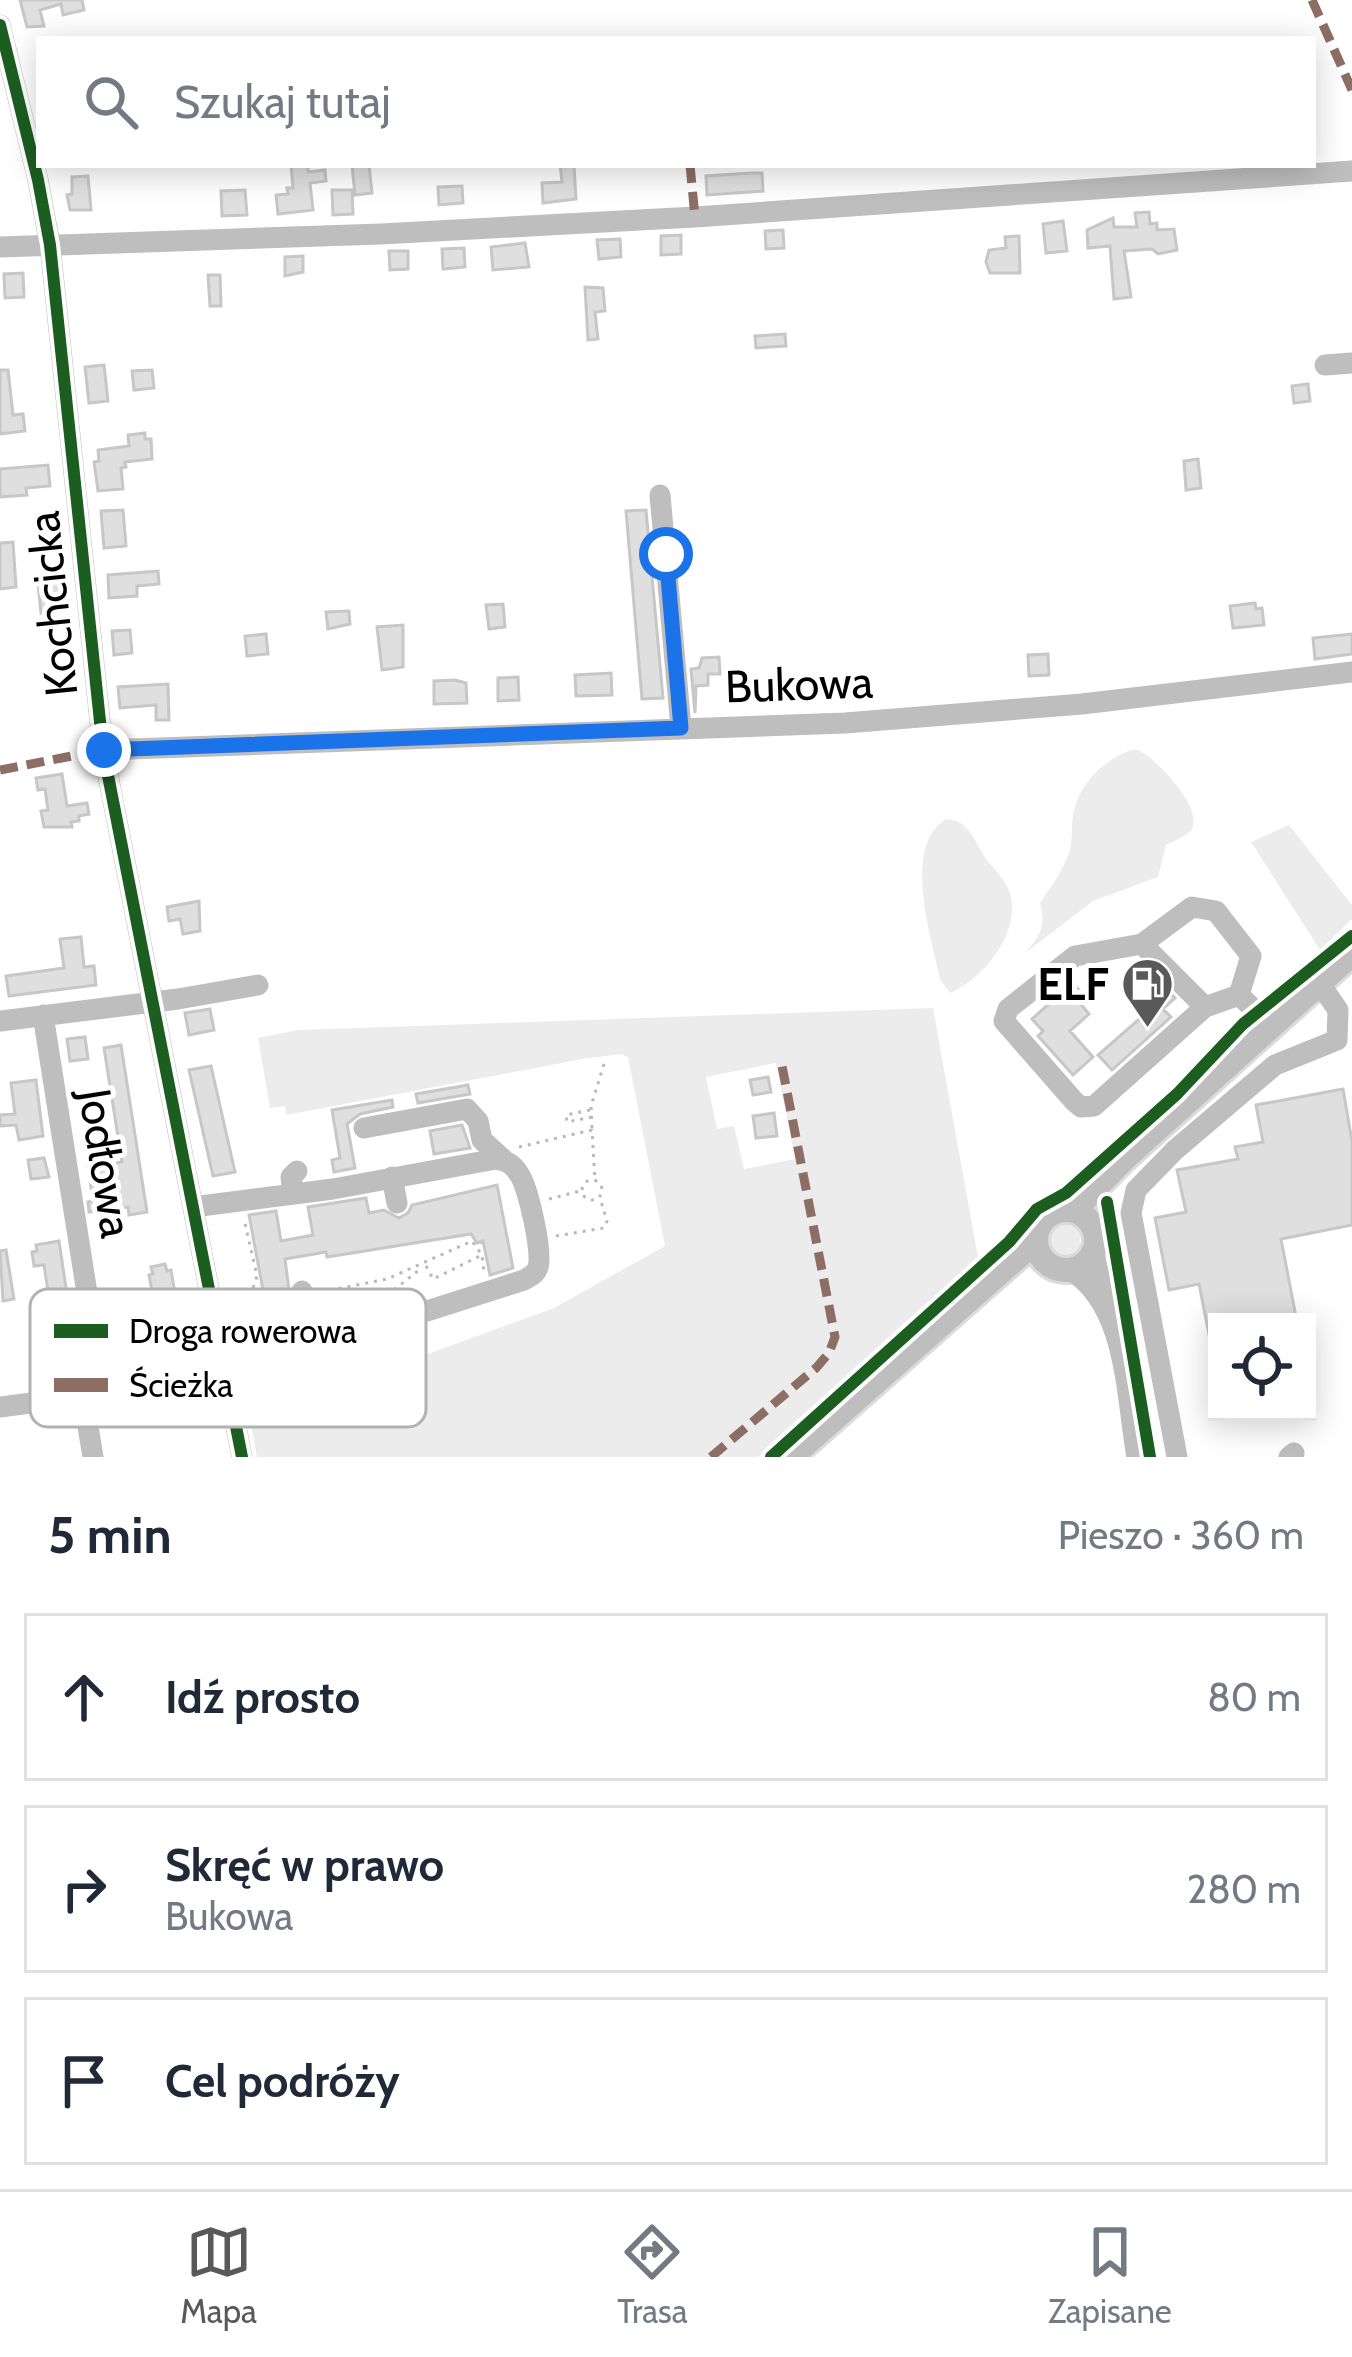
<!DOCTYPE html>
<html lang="pl">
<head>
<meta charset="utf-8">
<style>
	:root { --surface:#fff; --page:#f6f6f7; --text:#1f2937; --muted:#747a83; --line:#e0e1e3; --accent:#595959 }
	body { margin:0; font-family:Cabin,sans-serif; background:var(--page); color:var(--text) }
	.controls { position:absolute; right:36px; bottom:36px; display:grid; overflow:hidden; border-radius:0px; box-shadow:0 6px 30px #0003 }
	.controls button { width:108px; height:108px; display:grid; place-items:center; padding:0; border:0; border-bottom:3px solid var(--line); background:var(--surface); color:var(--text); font:60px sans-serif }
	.stop { position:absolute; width:36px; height:36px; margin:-27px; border:9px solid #1a73e8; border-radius:50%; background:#fff }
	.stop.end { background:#1a73e8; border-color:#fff; box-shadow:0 3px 12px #0008 }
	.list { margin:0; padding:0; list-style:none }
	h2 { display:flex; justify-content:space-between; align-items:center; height:156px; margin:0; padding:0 48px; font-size:51px }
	h2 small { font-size:39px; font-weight:400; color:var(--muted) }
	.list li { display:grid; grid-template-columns:78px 1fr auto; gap:36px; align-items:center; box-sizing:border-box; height:168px; margin:0 24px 24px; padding:0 24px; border:3px solid var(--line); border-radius:0px }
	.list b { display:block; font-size:45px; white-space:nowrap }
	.list p { margin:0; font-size:39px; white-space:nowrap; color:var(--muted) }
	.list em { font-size:39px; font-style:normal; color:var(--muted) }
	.icon { flex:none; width:66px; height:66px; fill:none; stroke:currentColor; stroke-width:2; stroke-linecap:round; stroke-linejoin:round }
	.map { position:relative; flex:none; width:1352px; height:1457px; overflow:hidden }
	.search { position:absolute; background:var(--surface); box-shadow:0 6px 30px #0003; left:36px; right:36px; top:36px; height:132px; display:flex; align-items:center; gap:30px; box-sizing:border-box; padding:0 42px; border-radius:0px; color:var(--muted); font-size:45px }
	.sheet { height:732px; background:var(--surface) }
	nav { display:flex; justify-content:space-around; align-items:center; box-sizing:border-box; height:168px; border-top:3px solid var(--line); background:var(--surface); font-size:33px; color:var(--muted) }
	nav a { display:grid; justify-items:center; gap:6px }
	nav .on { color:var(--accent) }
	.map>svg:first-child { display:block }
	.green { fill:#ececec; fill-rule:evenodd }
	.building { fill:#dfdfdf; stroke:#c7c7c7; stroke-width:3 }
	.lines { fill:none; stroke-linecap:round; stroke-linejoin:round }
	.major-casing { stroke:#dbdbdb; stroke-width:30 }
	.path { stroke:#b9b9b9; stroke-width:3; stroke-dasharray:3 6; stroke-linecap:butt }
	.minor { stroke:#bebebe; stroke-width:21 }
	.major { stroke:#bebebe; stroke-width:24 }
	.quiet { stroke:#8d6e63; stroke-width:9; stroke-dasharray:18 9; stroke-linecap:butt }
	.cycleway-casing { stroke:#fff; stroke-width:20 }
	.cycleway { stroke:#1b5e20; stroke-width:12 }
	.route { stroke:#1a73e8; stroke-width:15 }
	.labels { text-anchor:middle; stroke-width:10; stroke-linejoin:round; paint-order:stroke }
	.street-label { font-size:45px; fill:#000; stroke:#fff }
	.poi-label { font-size:45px; font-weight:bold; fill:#000; stroke:#fff; text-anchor:end }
	.key { fill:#fff; stroke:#b2b2b2; stroke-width:3 }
	.key-label { font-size:33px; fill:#000 }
</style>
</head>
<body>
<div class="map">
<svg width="1352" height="1457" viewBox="0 0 1352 1457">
	<rect width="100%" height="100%" fill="#fff"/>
	<path class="green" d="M1135,749C1154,754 1206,811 1191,830C1186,837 1173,841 1166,845L1158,877L1093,901L1024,954C1039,937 1047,927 1040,903C1051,887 1062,872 1069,853C1073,841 1071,828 1073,815C1078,785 1105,757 1135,749Z
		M946,819C968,820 974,839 984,856C991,866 1002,876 1007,886C1027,925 985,979 950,993L940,980C932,938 901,847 946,819Z
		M1289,825L1352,905V919L1320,950L1251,842Z
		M933,1008L979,1263L758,1457H257L251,1424L289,1417L291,1422L417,1398L416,1395L357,1406L351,1376L409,1365V1361L554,1308L665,1246L628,1057L620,1054L583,1059L286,1115L285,1106L270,1108L258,1038L298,1030ZM776,1063L795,1159L744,1169L734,1126L717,1129L706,1077Z
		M1066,1219L1080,1224V1254L1076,1258L1052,1255L1045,1241L1051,1225Z"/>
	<path class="building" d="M20,0H82L84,10L63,15L61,4L40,10L44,26L27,27Z
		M291,165H308V172L325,170L326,181L310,183L313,210L278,214L276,195L288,194L287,188H293Z
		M352,165H369L372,193L355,195Z
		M560,165H574L576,199L543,203L542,183L562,182Z
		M752,173H762L763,191L707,195L706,176Z
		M88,176L91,210H70L67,195L72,194V177Z
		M462,186L463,203L439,205L438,187Z
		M245,190L247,215L222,216L221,191Z
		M332,190H352L353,214L333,215Z
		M1149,212L1150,224L1157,223V230L1174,229L1177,250L1158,254L1152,249L1124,251L1131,297L1114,299L1110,246L1088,248L1087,230L1113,218L1114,227H1137L1135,213Z
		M1063,221L1067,251L1046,253L1043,224Z
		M783,230L784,248L766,249L765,231Z
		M681,235V254L661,255V236Z
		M1019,236L1020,273H990L986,262L989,250L1006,248L1005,237Z
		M620,239L621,257L599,259L597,240Z
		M525,243L529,267L493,270L491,247Z
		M464,248L465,267L443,269L442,249Z
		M389,251H408V269L390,270Z
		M303,256V272L285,276V257Z
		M23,273L24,297L5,298L4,274Z
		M208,275H220L221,306H210Z
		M585,287L603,288L605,311L595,312L598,339L588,340Z
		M785,334L786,346L756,348L755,336Z
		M104,365L108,401L89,403L85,367Z
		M0,370H8L13,415L23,414L25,431L0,434Z
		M152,370L154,388L134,390L132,371Z
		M1308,384L1310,401L1294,403L1292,386Z
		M145,433V439H151L152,459L125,462L126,467L121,468L123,489L98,491L94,462L99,461L98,450L129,446L128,435Z
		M1198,459L1201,488L1186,490L1184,461Z
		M48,465L50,486L26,488L27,495L0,497V469Z
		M123,510L126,546L104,548L101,511Z
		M646,510L663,698L642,699L626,511Z
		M13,542L16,587L0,589V543Z
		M158,571L159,584L137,586V596L109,598L108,575Z
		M59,582L62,611L41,613L38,584Z
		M1255,603L1256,609L1262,608L1264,625L1233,628L1230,606Z
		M503,604L505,627L489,629L486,605Z
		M349,611L350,624L328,629L326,612Z
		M403,625V667L382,670L377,627Z
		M130,630L132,653L114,655L112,631Z
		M266,634L268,654L247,656L245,636Z
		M1352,634V654L1315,659L1313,638Z
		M1048,654L1049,675L1029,676L1028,655Z
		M719,657L720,674H708V685L696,686L695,713L691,669L699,668L702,658Z
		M611,673L612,695L576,696L575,675Z
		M518,677L519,700L498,701V678Z
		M455,680L466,683L467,703L434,704V681Z
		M168,684L169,720H156V705L120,708L118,687Z
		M62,774L67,806L87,803L89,814L79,816V821L71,822L72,827H44L41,811L48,810L45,789L38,790L36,778Z
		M199,901L200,931L183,934L180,919L169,921L167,907Z
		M81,937L84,967L94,966L96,985L9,996L6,976L64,968L60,939Z
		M1144,975L1152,983L1156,980L1175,998L1163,1009L1171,1017L1112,1070L1098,1055L1145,1014L1132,1000L1142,992L1134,983Z
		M1072,983L1084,995L1079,1002L1089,1014L1070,1031L1093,1057L1073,1075L1038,1036L1043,1031L1032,1019Z
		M210,1009L214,1030L189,1035L185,1013Z
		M85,1037L88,1059L70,1061L67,1039Z
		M121,1045L147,1212L129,1215L128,1207L89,1212L88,1202L93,1201L88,1167L122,1162L104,1048Z
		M211,1066L235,1172L213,1176L189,1070Z
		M768,1077L771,1092L753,1095L750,1080Z
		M36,1080L43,1136L19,1140L16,1125L0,1126V1115L15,1114L11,1083Z
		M468,1085L470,1094L418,1103L416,1094Z
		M1343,1089L1352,1141V1225L1281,1239L1297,1322H1217V1349L1212,1350L1199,1284L1169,1290L1155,1218L1186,1212L1177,1170L1238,1159L1235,1147L1263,1142L1256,1105Z
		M392,1100L393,1107L360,1114L347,1124L355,1168L334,1172L332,1160L340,1158L332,1110Z
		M774,1113L777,1136L756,1138L753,1116Z
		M462,1125L470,1148L434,1154L430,1131Z
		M44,1158L49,1177L31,1179L28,1160Z
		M497,1185L513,1268L490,1275L483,1241L477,1243L471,1234L327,1257L326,1252L285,1259L291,1306L276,1308L274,1299L265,1301L249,1215L276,1211L281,1241L313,1235L308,1207L366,1198L369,1213L384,1210L399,1218L408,1213L412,1205Z
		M59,1241L73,1335L55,1338L44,1265L34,1266L32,1252L37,1251L36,1245Z
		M6,1250L14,1299L3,1301L0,1251Z
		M165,1264L167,1271L171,1270L175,1293L153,1297L149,1275L153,1274L151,1267Z"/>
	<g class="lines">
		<defs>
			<path id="major" d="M1064,1210L1084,1200L1124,1159L1352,954
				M1036 1240a30 30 0 1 1 60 0a30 30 0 1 1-60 0Z
				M791,1457L1036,1241"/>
		</defs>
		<use href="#major" class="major-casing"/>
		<path class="path" d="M590,1110L566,1115L567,1122L592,1117
			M592,1128L591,1106L604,1064
			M519,1147L592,1130L595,1180
			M582 1190a10 10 0 1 1 20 0a10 10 0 1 1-20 0Z
			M549,1199L580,1191
			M556,1236L604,1228L607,1221L600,1198
			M426,1266L433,1279L482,1255
			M321,1292L387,1279L472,1241L482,1255L484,1272
			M380,1301L419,1270
			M230,1312L255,1307L252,1291L257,1276L244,1219"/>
		<path class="minor" d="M0,25L38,180L50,245L103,750L242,1457
			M0,247L381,234L695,217L1352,171
			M1325,365L1352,363
			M660,495L681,728
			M103,750L845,723L1082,704L1352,672
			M1142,944L1205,1007
			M1239,995L1205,1007L1094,1106L1081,1107L1074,1101L1004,1021L1008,1009L1075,956L1142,944L1192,907L1216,911L1251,956L1239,995L1272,1027
			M43,1015L103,1394
			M0,1021L178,999L258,985
			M364,1128L467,1109L478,1121L482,1140L504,1160
			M392,1177L397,1203
			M293,1193L291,1177L297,1171
			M193,1207L333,1189L496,1159C507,1161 513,1164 519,1174C528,1186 543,1253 538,1267C536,1274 531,1276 524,1280L427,1311L221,1353
			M1093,1254L1108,1301
			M1070,1270C1128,1305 1126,1397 1137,1457
			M302,1291L316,1327
			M217,1334L314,1317
			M83,1396L93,1457
			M0,1407L226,1377
			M1177,1457L1131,1213L1136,1190L1175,1150L1275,1065L1337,1040L1338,1010L1320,984
			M1289,1457L1294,1453"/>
		<use href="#major" class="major"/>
		<path class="quiet" d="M1312,0L1352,90
			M690,165L695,217
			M0,770L103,750
			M711,1457L816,1368L829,1353L835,1337L781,1061"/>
		<defs>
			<path id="cycleway" d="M0,25L38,180L50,245L103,750L242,1457
				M1107,1202L1150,1457
				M771,1457L1009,1242L1037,1209L1066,1193L1177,1094L1243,1024L1352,936"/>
		</defs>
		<use href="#cycleway" class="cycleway-casing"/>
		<use href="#cycleway" class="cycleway"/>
	</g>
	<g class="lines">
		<path class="route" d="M104,750L681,728L666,554"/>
	</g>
	<defs>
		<symbol id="fuel-pin" viewBox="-11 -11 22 30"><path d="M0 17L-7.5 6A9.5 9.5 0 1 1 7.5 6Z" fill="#595959" stroke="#fff"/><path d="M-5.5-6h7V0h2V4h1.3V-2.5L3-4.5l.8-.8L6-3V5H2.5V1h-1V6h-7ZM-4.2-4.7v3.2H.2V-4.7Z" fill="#fff"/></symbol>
	</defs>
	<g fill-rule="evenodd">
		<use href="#fuel-pin" x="1118" y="954" width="59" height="81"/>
	</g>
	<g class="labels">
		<g class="street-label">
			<text transform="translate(52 604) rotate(-96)" y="16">Kochcicka</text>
			<text transform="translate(799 684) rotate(-2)" y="16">Bukowa</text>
			<text transform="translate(106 1163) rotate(81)" y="16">Jodłowa</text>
		</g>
		<g class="poi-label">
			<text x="1109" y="1000">ELF</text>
		</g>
	</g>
	<rect x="30" y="1289" width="396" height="138" rx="18" class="key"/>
	<rect x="54" y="1324" width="54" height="14" fill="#1b5e20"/>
	<rect x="54" y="1378" width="54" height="14" fill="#8d6e63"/>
	<g class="key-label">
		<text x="129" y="1343">Droga rowerowa</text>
		<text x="129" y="1397">Ścieżka</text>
	</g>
</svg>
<div class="controls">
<button><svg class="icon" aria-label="locate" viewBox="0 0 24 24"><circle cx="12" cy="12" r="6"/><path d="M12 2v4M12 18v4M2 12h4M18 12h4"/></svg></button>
</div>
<div class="stop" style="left:666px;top:554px"></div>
<div class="stop end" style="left:104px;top:750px"></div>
<div class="search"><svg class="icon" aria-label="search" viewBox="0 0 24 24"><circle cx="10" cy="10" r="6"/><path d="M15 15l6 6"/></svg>Szukaj tutaj</div>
</div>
<section class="sheet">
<h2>5 min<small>Pieszo · 360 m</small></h2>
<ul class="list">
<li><svg class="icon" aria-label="ahead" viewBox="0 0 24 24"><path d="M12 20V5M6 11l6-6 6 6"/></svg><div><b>Idź prosto</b></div><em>80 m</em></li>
<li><svg class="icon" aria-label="right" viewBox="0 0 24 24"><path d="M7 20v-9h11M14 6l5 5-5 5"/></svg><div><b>Skręć w prawo</b><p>Bukowa</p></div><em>280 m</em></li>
<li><svg class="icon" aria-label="arrive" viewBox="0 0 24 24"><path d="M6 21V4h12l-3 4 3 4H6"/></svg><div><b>Cel podróży</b></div></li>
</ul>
</section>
<nav>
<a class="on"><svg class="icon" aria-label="map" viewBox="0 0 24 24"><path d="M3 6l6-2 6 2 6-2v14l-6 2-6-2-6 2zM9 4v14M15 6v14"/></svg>Mapa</a>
<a><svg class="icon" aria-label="directions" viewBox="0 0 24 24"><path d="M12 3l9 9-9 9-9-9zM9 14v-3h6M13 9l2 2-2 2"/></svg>Trasa</a>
<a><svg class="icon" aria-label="saved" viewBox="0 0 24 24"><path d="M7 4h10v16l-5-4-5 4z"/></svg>Zapisane</a>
</nav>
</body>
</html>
